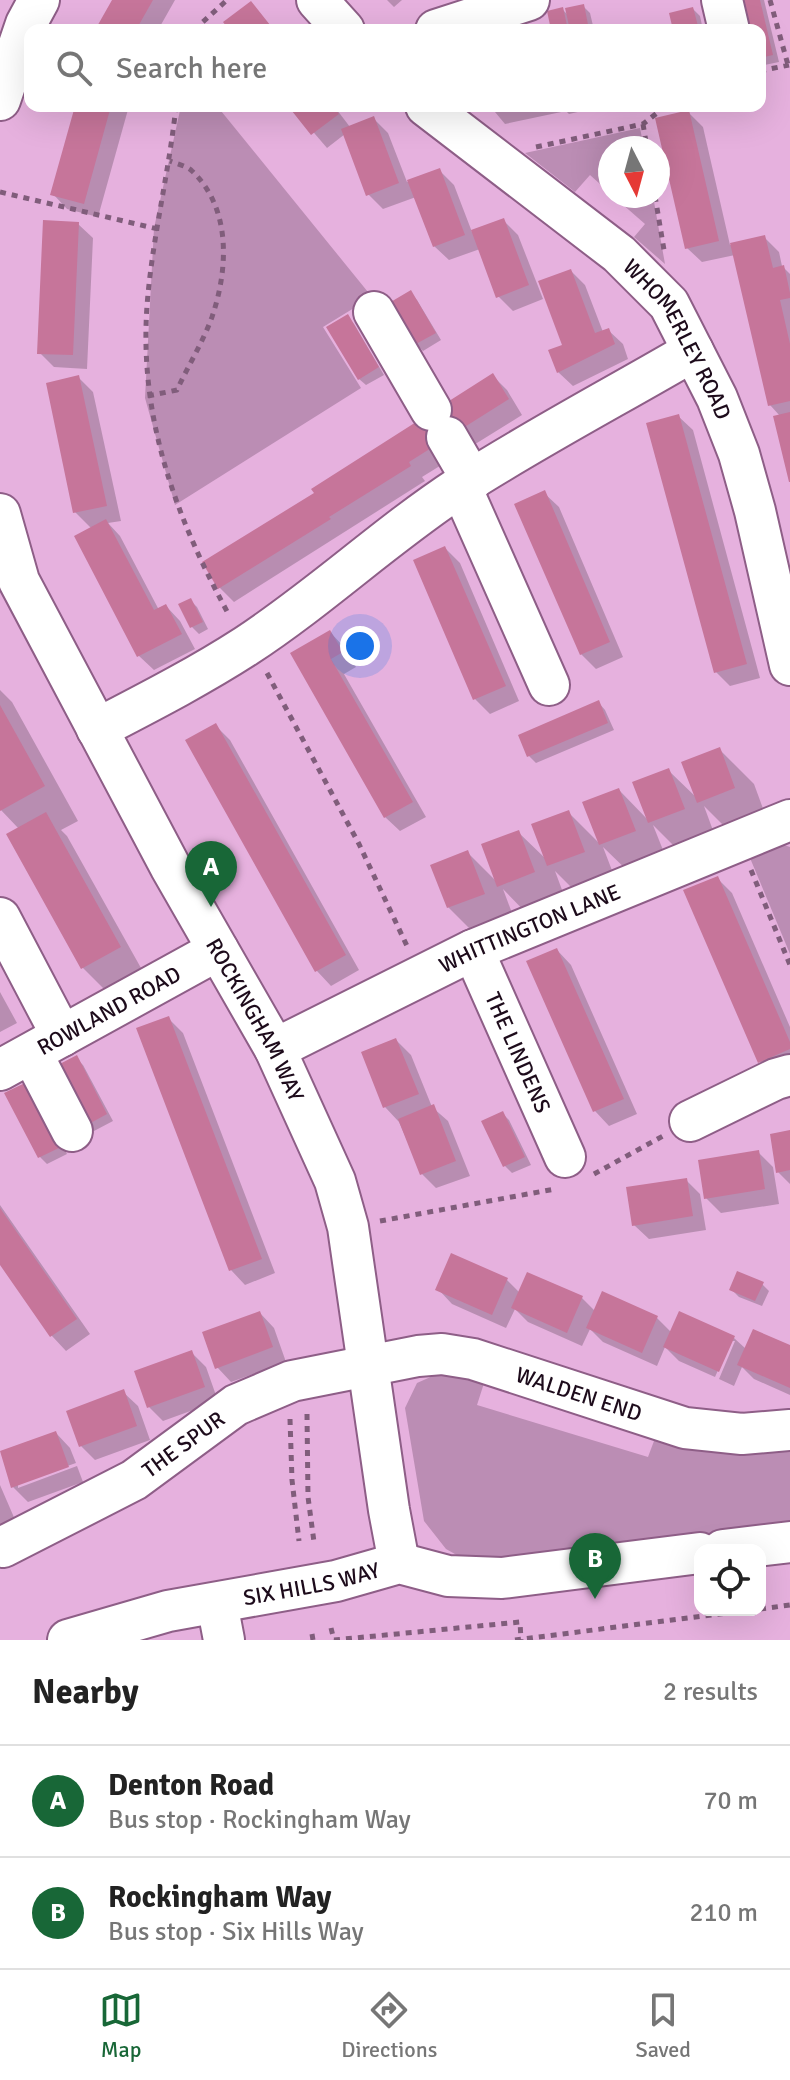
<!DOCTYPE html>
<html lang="en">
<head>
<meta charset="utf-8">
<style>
	:root { --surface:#fff; --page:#f6f6f6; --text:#222; --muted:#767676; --line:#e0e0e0; --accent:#186737 }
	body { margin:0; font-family:Signika,sans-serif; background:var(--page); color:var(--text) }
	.controls { position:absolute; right:24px; bottom:24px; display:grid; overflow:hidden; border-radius:16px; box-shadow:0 8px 32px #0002 }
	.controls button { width:72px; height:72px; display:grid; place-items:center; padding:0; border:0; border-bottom:2px solid var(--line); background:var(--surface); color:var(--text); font:40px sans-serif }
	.compass { position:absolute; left:598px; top:136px; width:72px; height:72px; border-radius:50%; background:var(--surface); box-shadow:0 8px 32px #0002; rotate:174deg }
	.you { position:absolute; left:360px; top:646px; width:28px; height:28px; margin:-20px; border:6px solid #fff; border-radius:50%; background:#1a73e8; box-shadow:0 0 0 12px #1a73e833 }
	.badge { display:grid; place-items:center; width:52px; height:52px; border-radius:50%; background:var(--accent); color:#fff; font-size:26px; font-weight:700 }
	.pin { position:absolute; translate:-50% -66px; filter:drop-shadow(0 2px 4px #0008) }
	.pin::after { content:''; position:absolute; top:42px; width:28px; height:24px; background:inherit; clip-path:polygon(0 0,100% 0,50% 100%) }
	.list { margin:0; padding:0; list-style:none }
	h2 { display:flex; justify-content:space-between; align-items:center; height:104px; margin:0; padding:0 32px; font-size:34px }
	h2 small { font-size:26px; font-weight:400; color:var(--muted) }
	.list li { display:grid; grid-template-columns:52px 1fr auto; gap:24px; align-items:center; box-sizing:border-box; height:112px; padding:0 32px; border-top:2px solid var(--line) }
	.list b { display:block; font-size:30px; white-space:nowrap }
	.list p { margin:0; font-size:26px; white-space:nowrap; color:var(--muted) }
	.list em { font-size:26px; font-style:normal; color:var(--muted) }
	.icon { flex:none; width:44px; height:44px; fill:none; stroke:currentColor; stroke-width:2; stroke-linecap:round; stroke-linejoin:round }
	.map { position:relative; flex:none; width:790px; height:1640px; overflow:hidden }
	.search { position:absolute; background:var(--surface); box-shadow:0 8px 32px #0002; left:24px; right:24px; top:24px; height:88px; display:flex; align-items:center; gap:20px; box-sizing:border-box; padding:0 28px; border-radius:16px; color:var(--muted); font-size:30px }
	.sheet { height:328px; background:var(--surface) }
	nav { display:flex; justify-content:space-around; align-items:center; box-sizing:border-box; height:112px; border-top:2px solid var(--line); background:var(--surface); font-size:22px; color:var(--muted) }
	nav a { display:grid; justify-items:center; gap:4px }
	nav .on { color:var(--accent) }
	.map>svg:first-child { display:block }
	.green { fill:#bb8db4 }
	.shadow { fill:#0003 }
	.building { fill:#c6759a }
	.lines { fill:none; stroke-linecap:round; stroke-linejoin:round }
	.minor-casing { stroke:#8e5e87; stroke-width:44 }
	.path { stroke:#805d7b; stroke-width:5; stroke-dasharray:6 6; stroke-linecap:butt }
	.minor { stroke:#fff; stroke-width:40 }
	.labels { text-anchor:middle; stroke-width:7; stroke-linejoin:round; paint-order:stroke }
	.street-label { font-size:22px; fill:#1d0b1b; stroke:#e6b1de }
</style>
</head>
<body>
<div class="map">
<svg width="790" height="1640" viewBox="0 0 790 1640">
	<rect width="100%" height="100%" fill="#e6b1de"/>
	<path class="green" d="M181,106H217L372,297L323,327L361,388L175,505L145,398L154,228Z
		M640,128L644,148H610V193L590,175L575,192L525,153Z
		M613,196H653L665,264L634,237L645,224Z
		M781,844L790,847V954L750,858Z
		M457,1373L485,1380L477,1405L648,1457L657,1433L790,1443V1529L471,1563L446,1549L424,1521L405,1408L417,1383L435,1375Z"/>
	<path class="shadow" d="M114,0H175L158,30H97Z
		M387,0H402L394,7Z
		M736,0H764L779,62L760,66V30Z
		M583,6L590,13L594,30H553L562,9L569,16Z
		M693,9L700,16L703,30H675Z
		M77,106H129L98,217L67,209L53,194Z
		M291,106H334L350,127L373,118L388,133L407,182L439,170L454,185L472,232L503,220L518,235L543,299L513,311L498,296L480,249L449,260L434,246L416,197L383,209L368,194L345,134L327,148Z
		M490,106H604L569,114L566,111L505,124Z
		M688,112L703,127L730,245L764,237L779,252L782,266L790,274V479L780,416L770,405L735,255L702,262L687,248Z
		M78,224L93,238L87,369L54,367L40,353Z
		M571,271L585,285L603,332L608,330L623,344L628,359L573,386L558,372L565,346Z
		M410,293L417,300L441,340L423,351L416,344Z
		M347,317L354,324L384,375L366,385L359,379Z
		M492,375L507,390L522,415L422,477L425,481L234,602L220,588L204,563L317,493Z
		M79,378L93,392L121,521L108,523L120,536L159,610L166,606L180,621L195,649L154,670L139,656L92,529L75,512Z
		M678,416L693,430L760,678L730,686L716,672Z
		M544,493L559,507L623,657L596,669L581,654Z
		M445,548L460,563L519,701L490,714L475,699Z
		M190,600L197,607L208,629L199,634L192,627Z
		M330,632L344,647L356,667L344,674L426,817L400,831L385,817L292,654Z
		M0,690L12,702L78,821L61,830L67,836L141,968L104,989L83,968L19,829L0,809Z
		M599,703L605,710L614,730L536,763L529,756L520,736Z
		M216,726L230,740L359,970L331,986L317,971L188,741Z
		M719,749L754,784L768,822L734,836L704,806L718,844L685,857L653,825L669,865L635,878L603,847L618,886L583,899L555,871L568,906L533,920L503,889L518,929L483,942L448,907L467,852L498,883L518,832L547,860L568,812L600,844L619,790L650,822L669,771L699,800Z
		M717,878L732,893L790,1027V1069L774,1076L760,1061Z
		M557,950L571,965L637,1114L609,1126L595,1111L529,962Z
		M0,992L17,1023L0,1032Z
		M168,1018L183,1033L275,1273L245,1285L231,1270Z
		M396,1040L411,1055L432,1107L448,1121L470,1176L436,1188L422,1174L399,1122L385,1107Z
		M76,1058L83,1065L113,1121L94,1131L87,1124Z
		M34,1091L67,1154L47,1164L40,1157L7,1094Z
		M502,1113L509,1120L531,1165L512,1173L505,1166L484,1122Z
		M790,1132V1184L778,1172Z
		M758,1152L773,1167L779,1204L721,1213L706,1198Z
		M686,1180L700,1194L706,1230L649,1239L634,1225Z
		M0,1205L90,1334L66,1351L52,1336L0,1261Z
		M528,1274L582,1298L595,1311L657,1318L671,1332L734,1338L746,1349L790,1347V1395L754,1379L742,1367L734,1386L719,1379L735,1341H731L715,1377L679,1361L665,1347L657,1366L603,1342L590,1329L582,1346L528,1322L515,1309L506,1328L452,1304L438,1289L507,1280L520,1293Z
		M762,1284L769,1291L762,1306L739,1297L732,1290Z
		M260,1313L274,1328L286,1362L231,1382L217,1367Z
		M192,1353L206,1367L218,1401L163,1421L149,1407Z
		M123,1392L138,1406L150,1440L95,1460L81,1446Z
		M56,1433L70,1448L76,1463L18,1483V1488L77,1466L83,1482L28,1502L13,1487L1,1453Z
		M0,1485L16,1522L0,1528Z"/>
	<path class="building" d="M112,0H153L136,30H95Z
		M734,0H760L773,55L760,58V30H742Z
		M251,1L274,30H229L223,22Z
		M584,4L589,30H570L565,8Z
		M563,7L568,30H551L547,11Z
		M693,7L699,30H673L669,13Z
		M75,106H111L84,204L50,195Z
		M288,106H333L339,114L311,135Z
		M689,110L719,241L685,249L655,118Z
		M374,116L399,183L366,196L341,129Z
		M440,168L465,235L433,247L407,180Z
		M504,218L529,285L496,298L471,230Z
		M43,220L79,222L73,355L37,354Z
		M765,235L773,268L784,265L790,293V298L780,300L790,344V401L768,406L730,243Z
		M571,269L595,333L609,328L615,344L557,373L548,350L562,345L538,281Z
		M411,290L436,333L414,345L389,303Z
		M348,314L379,367L358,380L326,327Z
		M493,373L509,399L409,462L411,466L329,517L331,519L218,589L202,562L314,493L311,489Z
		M79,375L107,506L73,513L46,383Z
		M790,412V482H789L773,416Z
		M679,414L747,664L714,673L646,423Z
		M545,490L610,642L580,655L514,504Z
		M106,519L154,610L166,604L182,634L137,657L74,536Z
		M445,546L506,686L473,700L413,560Z
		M191,598L203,622L190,628L178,604Z
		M330,630L343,652L331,659L413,802L384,818L290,653Z
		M599,700L608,723L527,757L518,735Z
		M0,705L45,786L0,811Z
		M216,723L346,955L315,972L185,740Z
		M720,747L735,788L697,803L681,762Z
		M669,768L685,809L648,823L632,782Z
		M619,788L636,831L599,845L582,802Z
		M569,810L585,852L547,866L531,824Z
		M46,812L121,947L81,969L6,834Z
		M519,830L535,872L497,887L481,844Z
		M468,850L485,894L447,908L430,865Z
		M718,876L790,1042V1049L758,1063L683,890Z
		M557,948L624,1099L593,1112L526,961Z
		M169,1016L262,1259L229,1271L136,1028Z
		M396,1038L419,1094L383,1108L361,1052Z
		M77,1055L107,1114L85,1126L54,1067Z
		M27,1082L61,1147L38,1158L4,1093Z
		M434,1104L456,1161L420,1175L398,1119Z
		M503,1111L525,1157L503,1167L481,1121Z
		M790,1130V1170L776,1173L770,1134Z
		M759,1150L765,1189L704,1199L698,1160Z
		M687,1178L693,1216L632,1226L626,1187Z
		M0,1208L77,1319L50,1337L0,1265Z
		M451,1253L508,1278L492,1315L435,1290Z
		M737,1271L764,1282L755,1301L729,1290Z
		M527,1272L583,1296L567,1333L511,1308Z
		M602,1291L658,1316L642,1353L586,1328Z
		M260,1311L273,1347L215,1369L202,1332Z
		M679,1311L735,1336L719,1372L663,1347Z
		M753,1329L790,1345V1388L737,1365Z
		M192,1350L205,1387L147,1408L134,1371Z
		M124,1389L137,1426L79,1447L66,1411Z
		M56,1431L69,1467L11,1488L0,1451Z"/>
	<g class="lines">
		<defs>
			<g id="minor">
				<path d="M317,0L344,30"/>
				<path d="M722,0L729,30"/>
				<path d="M436,30L529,0"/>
				<path d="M0,100L26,24L39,0"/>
				<path id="s1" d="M426,106L619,254L669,304L717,398L739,454L755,511L790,665"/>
				<path d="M374,312L431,410"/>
				<path d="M447,437L472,480"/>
				<path d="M461,487L549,685"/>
				<path id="s2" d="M0,514L19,581L170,866L275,1049L335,1181L348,1227L389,1510L399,1563"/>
				<path d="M97,729C147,703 198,677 246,646C321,597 386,535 461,486C536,438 616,396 693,351"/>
				<path d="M0,918L62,1036"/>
				<path id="s3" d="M473,950L565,1157"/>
				<path id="s4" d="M275,1049L473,950L790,820"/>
				<path d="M32,1054L72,1131"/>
				<path id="s5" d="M0,1070L218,950"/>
				<path d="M690,1121L776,1079L790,1075"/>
				<path id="s6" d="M3,1547L134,1480L236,1405L292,1381L418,1356L442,1354L473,1359L685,1428L742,1434L790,1430"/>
				<path d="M723,1550L790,1542"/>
				<path d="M217,1603L224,1640"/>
				<path id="s7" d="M68,1640L168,1611L336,1581L399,1563L448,1576L502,1578L700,1553"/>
			</g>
		</defs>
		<use href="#minor" class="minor-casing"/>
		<path class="path" d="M770,0L788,65
			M194,30L227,0
			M760,71L789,65
			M176,106C169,173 152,239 147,306C139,418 176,518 229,615
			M643,124L647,148
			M536,147L643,124L666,106
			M0,192L158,229
			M655,196L664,250
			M148,396L177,390C188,366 203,342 212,317C228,270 232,209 192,171C187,166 177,164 170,161
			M267,673L359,844L407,946
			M751,870L790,965
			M594,1174L663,1136
			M380,1221L555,1189
			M307,1414L308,1497L314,1542
			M290,1419L292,1480L299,1541
			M760,1609L790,1605
			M331,1628L334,1640
			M312,1634L313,1640
			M334,1640L520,1622L521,1640
			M515,1640L750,1610"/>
		<use href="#minor" class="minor"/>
	</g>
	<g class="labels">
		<g class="street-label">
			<text dy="8" stroke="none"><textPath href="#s1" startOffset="348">WHOMERLEY ROAD</textPath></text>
			<text dy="8" stroke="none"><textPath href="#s4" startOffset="282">WHITTINGTON LANE</textPath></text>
			<text dy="8" stroke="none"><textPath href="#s5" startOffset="124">ROWLAND ROAD</textPath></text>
			<text dy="8" stroke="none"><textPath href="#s2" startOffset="568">ROCKINGHAM WAY</textPath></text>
			<text dy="8" stroke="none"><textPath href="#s3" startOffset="112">THE LINDENS</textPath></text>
			<text dy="8" stroke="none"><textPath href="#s6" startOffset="630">WALDEN END</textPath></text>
			<text dy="8" stroke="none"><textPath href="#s6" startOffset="208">THE SPUR</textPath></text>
			<text dy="8" stroke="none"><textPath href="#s7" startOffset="250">SIX HILLS WAY</textPath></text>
		</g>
	</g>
</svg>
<div class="controls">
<button><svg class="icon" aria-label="locate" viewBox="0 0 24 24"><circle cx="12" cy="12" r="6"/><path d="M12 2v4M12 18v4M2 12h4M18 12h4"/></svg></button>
</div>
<svg class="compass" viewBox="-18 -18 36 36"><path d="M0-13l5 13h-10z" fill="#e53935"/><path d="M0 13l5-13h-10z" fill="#767676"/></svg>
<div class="you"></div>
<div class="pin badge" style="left:211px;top:907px">A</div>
<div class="pin badge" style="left:595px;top:1599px">B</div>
<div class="search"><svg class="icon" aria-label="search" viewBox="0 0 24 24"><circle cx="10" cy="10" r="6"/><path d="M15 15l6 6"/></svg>Search here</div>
</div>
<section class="sheet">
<h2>Nearby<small>2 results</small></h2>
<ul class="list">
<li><span class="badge">A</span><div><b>Denton Road</b><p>Bus stop · Rockingham Way</p></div><em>70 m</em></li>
<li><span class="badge">B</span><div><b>Rockingham Way</b><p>Bus stop · Six Hills Way</p></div><em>210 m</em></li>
</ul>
</section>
<nav>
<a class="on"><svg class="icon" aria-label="map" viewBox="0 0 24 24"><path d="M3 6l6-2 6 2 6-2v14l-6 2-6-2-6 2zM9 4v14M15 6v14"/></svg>Map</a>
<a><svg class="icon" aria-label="directions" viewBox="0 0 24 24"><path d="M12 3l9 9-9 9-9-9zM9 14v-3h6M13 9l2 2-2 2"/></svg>Directions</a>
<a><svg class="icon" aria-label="saved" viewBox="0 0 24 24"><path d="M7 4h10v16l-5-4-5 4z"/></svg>Saved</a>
</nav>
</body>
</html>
